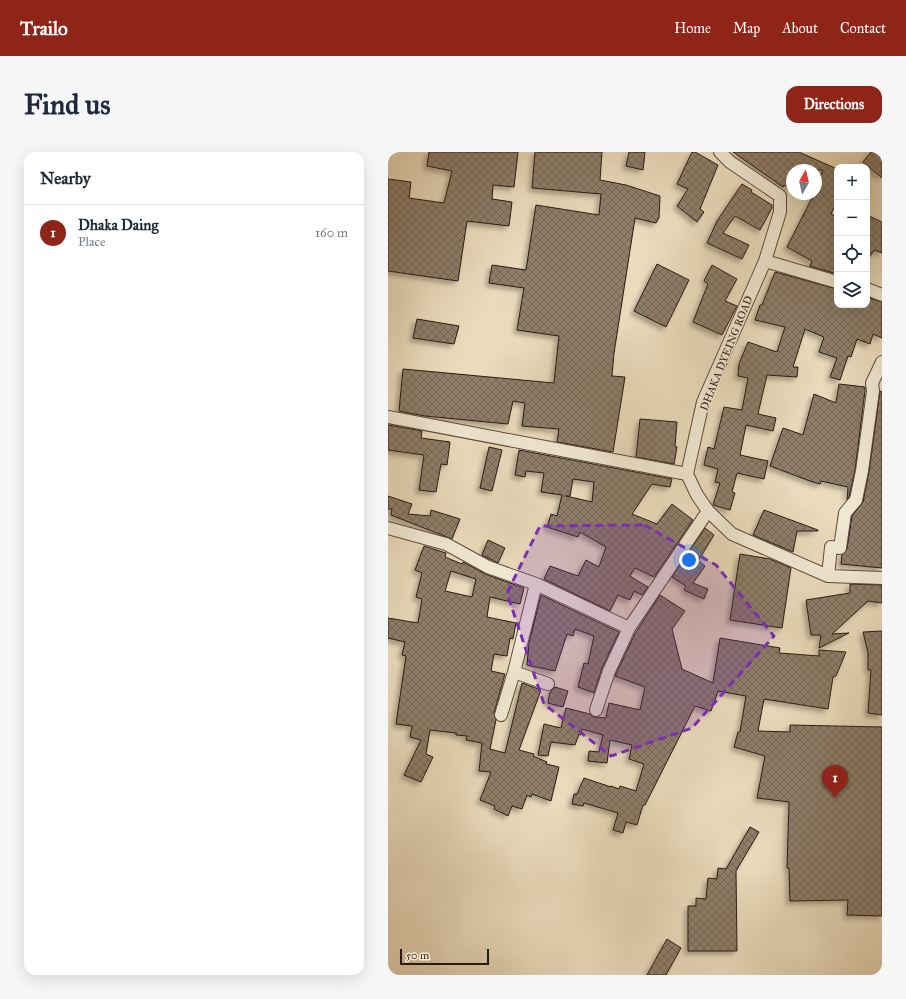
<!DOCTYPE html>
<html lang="en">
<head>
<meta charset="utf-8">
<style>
	:root { --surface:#fff; --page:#f6f6f7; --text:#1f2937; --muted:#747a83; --line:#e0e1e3; --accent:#8f2418 }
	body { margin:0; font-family:"IM FELL Great Primer",serif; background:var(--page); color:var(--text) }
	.controls { position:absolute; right:12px; top:12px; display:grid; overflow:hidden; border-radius:8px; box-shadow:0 4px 16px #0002 }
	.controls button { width:36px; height:36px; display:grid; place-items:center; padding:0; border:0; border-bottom:1px solid var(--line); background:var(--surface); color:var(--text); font:20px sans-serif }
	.compass { position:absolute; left:398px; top:12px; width:36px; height:36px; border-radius:50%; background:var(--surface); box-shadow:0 4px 16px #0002; rotate:8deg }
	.scale { position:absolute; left:12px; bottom:10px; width:89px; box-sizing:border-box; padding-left:4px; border:2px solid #2a1a11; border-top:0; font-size:11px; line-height:14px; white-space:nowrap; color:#2a1a11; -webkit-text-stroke:3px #f1e8d3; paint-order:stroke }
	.you { position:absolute; left:301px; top:408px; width:14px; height:14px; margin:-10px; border:3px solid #fff; border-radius:50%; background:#1a73e8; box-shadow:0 0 0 6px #1a73e833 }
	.badge { display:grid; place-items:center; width:26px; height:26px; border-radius:50%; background:var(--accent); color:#fff; font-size:13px; font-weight:700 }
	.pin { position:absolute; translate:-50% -33px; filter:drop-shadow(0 1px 2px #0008) }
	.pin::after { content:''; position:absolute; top:21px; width:14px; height:12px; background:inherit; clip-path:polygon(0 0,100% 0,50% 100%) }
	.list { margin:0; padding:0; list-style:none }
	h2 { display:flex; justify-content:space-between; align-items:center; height:52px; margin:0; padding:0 16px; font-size:17px }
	h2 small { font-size:13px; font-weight:400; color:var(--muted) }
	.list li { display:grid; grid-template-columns:26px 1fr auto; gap:12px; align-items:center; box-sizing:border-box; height:56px; padding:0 16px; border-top:1px solid var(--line) }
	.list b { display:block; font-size:15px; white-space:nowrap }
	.list p { margin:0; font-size:13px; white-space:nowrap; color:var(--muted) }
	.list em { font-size:13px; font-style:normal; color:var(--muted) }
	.icon { flex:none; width:22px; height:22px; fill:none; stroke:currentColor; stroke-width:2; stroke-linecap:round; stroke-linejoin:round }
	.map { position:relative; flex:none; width:494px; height:823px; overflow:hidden; border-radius:12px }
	header { display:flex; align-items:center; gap:24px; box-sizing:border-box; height:56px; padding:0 20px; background:var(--accent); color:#fff }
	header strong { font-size:19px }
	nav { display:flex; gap:22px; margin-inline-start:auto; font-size:14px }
	.intro { display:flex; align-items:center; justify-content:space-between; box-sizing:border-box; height:96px; padding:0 24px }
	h1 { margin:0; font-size:28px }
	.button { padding:10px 18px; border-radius:12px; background:var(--accent); color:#fff; font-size:14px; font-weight:700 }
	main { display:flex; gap:24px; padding:0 24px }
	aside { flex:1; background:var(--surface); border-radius:12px; box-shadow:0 4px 16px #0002 }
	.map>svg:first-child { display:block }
	.building { fill:url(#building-cross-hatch); stroke:#2a1a11; fill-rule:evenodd; filter:url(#shadow) }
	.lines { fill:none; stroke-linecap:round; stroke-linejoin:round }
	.minor-casing { stroke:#5a4a3c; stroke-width:14 }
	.minor { stroke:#f1e8d3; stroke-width:12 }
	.marked { fill:#7b2cbf; fill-opacity:0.2; stroke:#7b2cbf; stroke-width:3; stroke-dasharray:8 5; stroke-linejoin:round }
	.labels { text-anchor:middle; stroke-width:3; stroke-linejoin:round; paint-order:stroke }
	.street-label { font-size:11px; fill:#2a1a11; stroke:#f1e8d3 }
</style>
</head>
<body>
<header>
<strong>Trailo</strong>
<nav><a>Home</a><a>Map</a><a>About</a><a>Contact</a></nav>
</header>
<div class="intro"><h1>Find us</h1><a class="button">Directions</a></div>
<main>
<aside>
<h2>Nearby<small></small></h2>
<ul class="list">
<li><span class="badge">1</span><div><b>Dhaka Daing</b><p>Place</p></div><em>160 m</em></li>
</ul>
</aside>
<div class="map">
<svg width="494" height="823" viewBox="0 0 494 823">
	<defs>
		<pattern id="building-cross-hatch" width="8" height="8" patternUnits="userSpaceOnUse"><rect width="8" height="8" fill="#8e7e6a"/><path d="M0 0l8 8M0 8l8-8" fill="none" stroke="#746656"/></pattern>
		<filter id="shadow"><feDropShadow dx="-3.5" dy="3.5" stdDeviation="2" flood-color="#0004"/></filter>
	</defs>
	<rect width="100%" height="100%" fill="#eadbbc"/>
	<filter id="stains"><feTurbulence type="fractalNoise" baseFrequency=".005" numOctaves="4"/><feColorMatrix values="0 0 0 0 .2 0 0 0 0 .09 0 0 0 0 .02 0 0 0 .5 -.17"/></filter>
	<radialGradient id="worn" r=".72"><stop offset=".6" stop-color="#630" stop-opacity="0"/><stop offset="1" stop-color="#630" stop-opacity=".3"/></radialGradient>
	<path class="building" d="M41,0H130L126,35L105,33L104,47L124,50L121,74L79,69L70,129L0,119V27L23,30L21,46L56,51L64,19L39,14Z
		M147,0H214L212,28L238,33L272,44L271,66L268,71L247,66L226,201L224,224L237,225L225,300L169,290L171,277L134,274L137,251L125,249L120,272L37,264L11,259L15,217L166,231L171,184L129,178L136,136L101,131L104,113L138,118L148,53L211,63L213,42L144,36Z
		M241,0H257L255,18L238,14Z
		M304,0H307L330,13L312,57L316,60L309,70L289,54L300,37L289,32Z
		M345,0H411L449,17V49L443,62L449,65V122L422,114L424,109L399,95L426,42H428V33L435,18H404V37L396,33L395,35Z
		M483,0H494V26L475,10Z
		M354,32L364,38L363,40L384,53V56L372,78L347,64L335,81L361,93L354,107L319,91L329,69Z
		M479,63L494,70V101L486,98L479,109Z
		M269,112L301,128L278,175L246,159Z
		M324,113L349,127L337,149L349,154L334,183L305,170L320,132L316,129Z
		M387,120L449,137V153H479V145L494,150V186L485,182L482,192L469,187L463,205L460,204L452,228L442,225L449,206L431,200L436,185L417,177L405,215H410L409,225L379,223L370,262L388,266L385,279L358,273L352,303L380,309L376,327L349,321L344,340L347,341L342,358L325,353L332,331L327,330L330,317L316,313L320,295L326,297L336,255L354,258L360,226L350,224L351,212L360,190L389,200L397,175L367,168L372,153H374Z
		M29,167L71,174L66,192L25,186Z
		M451,232L477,235V239L467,318L461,345L459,348L460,335L433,329L432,332L422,329L382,314L395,276L415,283L426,242L448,251Z
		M492,239L494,240V416L453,412L454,403L459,397L464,364L475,350L481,320Z
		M252,267L289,270L287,294L289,295L286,312L248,305Z
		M0,273L34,279L33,286L62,290L59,313L53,312L48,340L31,338L36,303L0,298Z
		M101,295L114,298L104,339L92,336Z
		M131,298L284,327L282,335L264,332L244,362L269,372L284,352L305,368L266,425L247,416L242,424L260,435L254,443L246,439L242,448L230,443L222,459L156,427L162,414L190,424L198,408L211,415L218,395L192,380L190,385L159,375L163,362L169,364L174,343L153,340L156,321L138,319L137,325L127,323ZM185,327L206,330L204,350L178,344H182Z
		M0,344L24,352L20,362L42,364L43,358L72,367L64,387L3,363L4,357H0Z
		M376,358L430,378V379H409L405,400L365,383Z
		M317,376L326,383L310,409L317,414L305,431L320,437L316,447L296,438L298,434L284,425Z
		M100,388L117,396L110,411L94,403Z
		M36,394L58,401L57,405L74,412L75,410L97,422L136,436L132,452L102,445L99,465L128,471L125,487L122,486L119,504L106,502L103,519L117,522L106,561L108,568L102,597L117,601L134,531L153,538L131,598L146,602L145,604L159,610L158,612L171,615L163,649L144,642L143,645L139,643L134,657L124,654L120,664L106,657L107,654L92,648L103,620L91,619L94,591L78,588L79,584L68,583V581L42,578L38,602L45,605L33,630L16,623L33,588L22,585L24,574L8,572L18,504L14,503L17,490L0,486V466L30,471L34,447L28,445L34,421L27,418ZM63,419L88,427L84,445L57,439Z
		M352,402L382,407L403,416L394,476L342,468Z
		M462,432L494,433V451L480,449L444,482L461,481L431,496L433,483H423L418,448L462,441Z
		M153,443L231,480L214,516L206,541L190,535L196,511L200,512L206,484L187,477L185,484L179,482L167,519L139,513L141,491Z
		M272,443L297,459L284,477L294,517L325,531L332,486L392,496L391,501L431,504V498L458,500L448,524L445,525L440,557L376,547L370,579L402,580V573L494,575V764L459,763L460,748L402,749L401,716H399L401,650L369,646L377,604L346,595L350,580H352L358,544L330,539L323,559L307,554L257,653H255L249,673L238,670L235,681L225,678L230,661L196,651L195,654L184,652L186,642H189L196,626L223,635V634L231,637L232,634L248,639L256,612L241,607L244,593L222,588L219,611L200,609L201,599L211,600L215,583L194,577L193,583L191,582L187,593L163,590L160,604L150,603L156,572L173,576L178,556L202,562L206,565L218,566L221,551L252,558L257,535L227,524L247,482Z
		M494,479V563L480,561L483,518H480V501L475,480Z
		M167,535L180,539L175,555L160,551L162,540Z
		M362,675L371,680L348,719L349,799H300V754H308V746L318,747L320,726L329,727L330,716L338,717Z
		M279,787L293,796L278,823H259Z"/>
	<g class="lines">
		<defs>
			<path id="minor" d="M332,0L342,10L392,44V60L377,109L315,250L299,322L309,343L320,359L344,382L440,424L494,426
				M377,109L449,130
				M479,137L494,143
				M0,265L299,322
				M0,376L58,392L100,415L148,432L241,476
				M440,424L443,395L452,396L457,361L468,348L474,319L485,239L484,231L494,210
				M126,520L160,532
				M208,558L221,519L241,476L320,359
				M113,563L126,520L148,432"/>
		</defs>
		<use href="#minor" class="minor-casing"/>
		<use href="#minor" class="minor"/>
	</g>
	<path class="marked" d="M256,373L328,413L386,484L304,576L223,604L156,552L119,441L152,374Z"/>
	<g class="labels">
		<g class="street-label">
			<text transform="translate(338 201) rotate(-68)" y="4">DHAKA DYEING ROAD</text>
		</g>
	</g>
	<rect width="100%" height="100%" filter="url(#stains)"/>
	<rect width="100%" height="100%" fill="url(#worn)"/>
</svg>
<div class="controls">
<button>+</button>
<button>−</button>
<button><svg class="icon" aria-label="locate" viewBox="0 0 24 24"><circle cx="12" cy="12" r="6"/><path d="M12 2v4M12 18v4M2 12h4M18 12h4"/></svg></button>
<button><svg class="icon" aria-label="layers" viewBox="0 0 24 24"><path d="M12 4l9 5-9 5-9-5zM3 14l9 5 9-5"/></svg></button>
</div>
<svg class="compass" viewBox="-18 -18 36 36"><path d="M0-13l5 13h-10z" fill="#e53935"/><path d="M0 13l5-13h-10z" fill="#747a83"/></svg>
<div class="scale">50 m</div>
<div class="you"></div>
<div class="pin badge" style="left:447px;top:646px">1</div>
</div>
</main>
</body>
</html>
